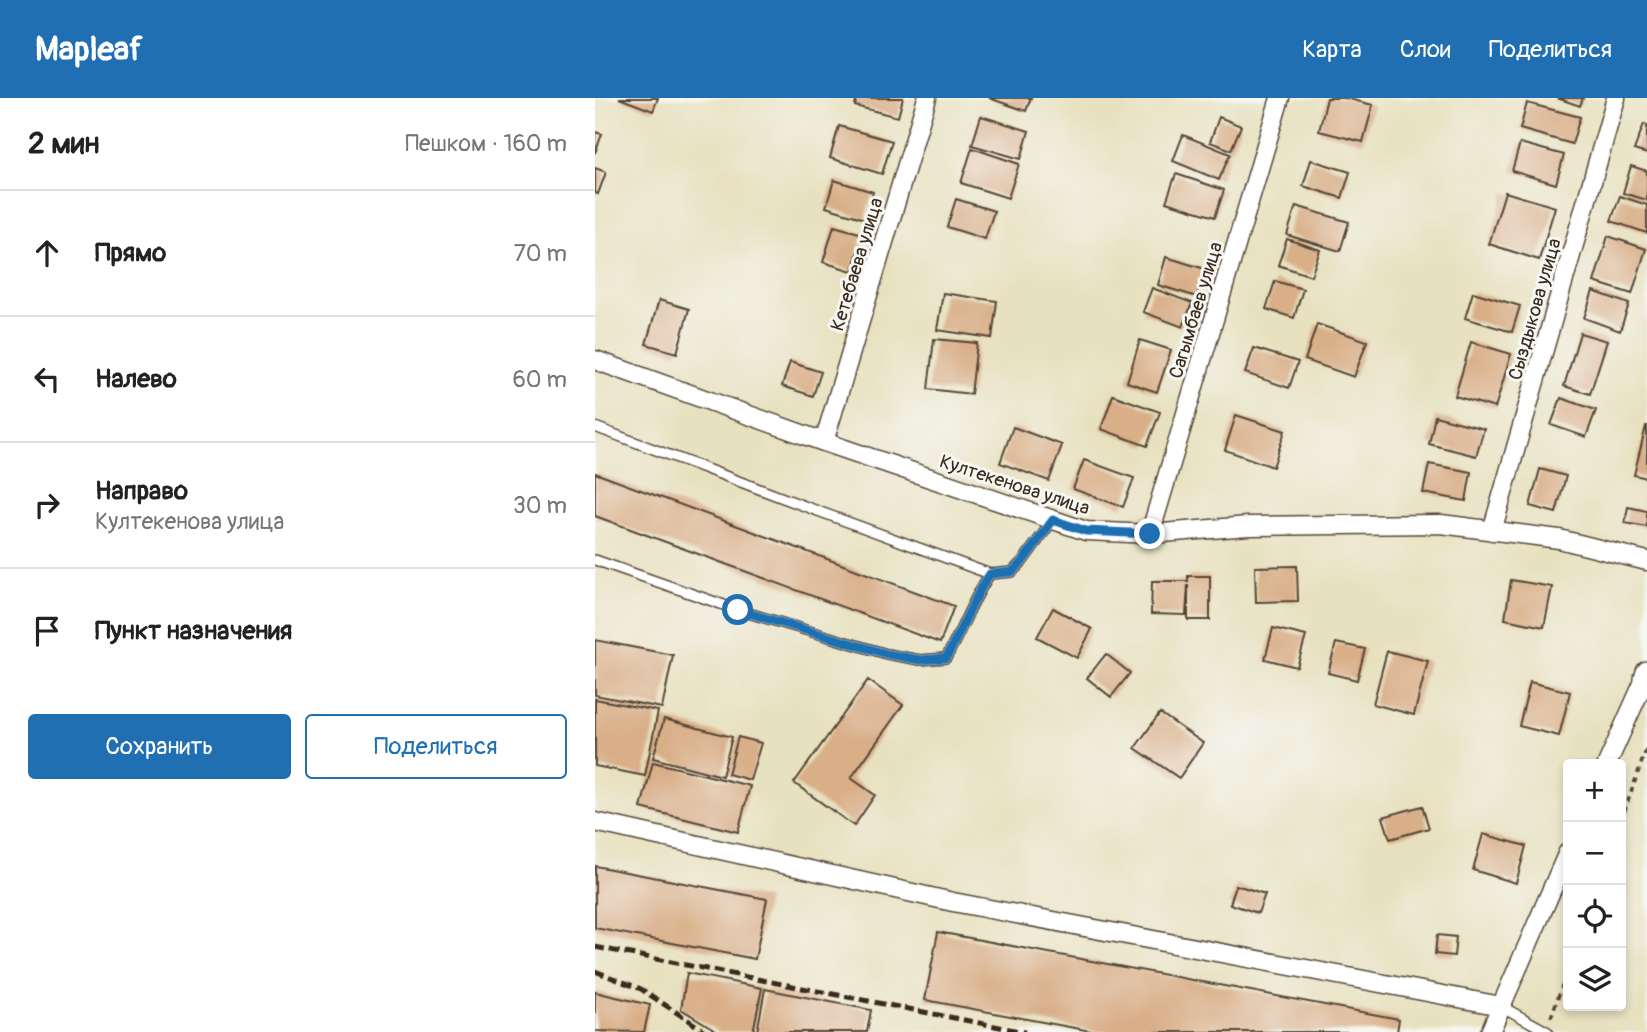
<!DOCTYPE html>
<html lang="ru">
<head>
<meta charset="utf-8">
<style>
	:root { --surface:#fff; --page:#f6f6f6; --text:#222; --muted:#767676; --line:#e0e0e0; --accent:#1f6fb2 }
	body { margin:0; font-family:Pangolin,sans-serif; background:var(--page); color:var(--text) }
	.controls { position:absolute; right:21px; bottom:21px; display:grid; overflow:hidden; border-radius:7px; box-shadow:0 4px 10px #0003 }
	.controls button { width:63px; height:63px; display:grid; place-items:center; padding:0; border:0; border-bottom:2px solid var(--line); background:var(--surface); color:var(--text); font:35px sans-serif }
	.stop { position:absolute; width:21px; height:21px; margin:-16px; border:5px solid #1f6fb2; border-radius:50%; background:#fff }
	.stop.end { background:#1f6fb2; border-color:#fff; box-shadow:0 2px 7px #0008 }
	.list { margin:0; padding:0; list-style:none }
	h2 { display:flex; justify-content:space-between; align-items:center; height:91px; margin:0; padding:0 28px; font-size:30px }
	h2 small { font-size:23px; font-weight:400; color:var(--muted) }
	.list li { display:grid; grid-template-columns:46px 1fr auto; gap:21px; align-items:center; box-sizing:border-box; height:126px; padding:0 28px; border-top:2px solid var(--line) }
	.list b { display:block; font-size:26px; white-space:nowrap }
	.list p { margin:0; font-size:23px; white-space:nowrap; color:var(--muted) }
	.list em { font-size:23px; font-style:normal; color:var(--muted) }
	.actions { display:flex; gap:14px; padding:21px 28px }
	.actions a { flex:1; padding:16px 0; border:2px solid var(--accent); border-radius:7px; text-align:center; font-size:24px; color:var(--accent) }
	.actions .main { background:var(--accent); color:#fff }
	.icon { flex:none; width:38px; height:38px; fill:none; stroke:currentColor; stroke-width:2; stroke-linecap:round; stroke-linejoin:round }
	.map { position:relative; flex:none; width:1052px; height:934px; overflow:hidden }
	header { display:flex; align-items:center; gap:42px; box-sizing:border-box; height:98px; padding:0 35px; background:var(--accent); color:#fff }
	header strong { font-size:33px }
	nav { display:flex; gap:38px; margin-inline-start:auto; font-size:24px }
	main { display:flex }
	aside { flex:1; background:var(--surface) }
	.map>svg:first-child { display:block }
	.building { fill:#d9af88 }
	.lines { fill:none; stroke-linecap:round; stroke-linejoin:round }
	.service-casing { stroke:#554536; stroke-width:12 }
	.minor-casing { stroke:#554536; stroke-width:21 }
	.tertiary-casing { stroke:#554536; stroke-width:24 }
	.path { stroke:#554536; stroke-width:3.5; stroke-dasharray:5 5; stroke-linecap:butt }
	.service { stroke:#fff; stroke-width:9 }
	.minor { stroke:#fff; stroke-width:18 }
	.tertiary { stroke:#fff; stroke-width:21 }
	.rail { stroke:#3b2a1e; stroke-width:5; stroke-dasharray:10 5; stroke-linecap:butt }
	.route { stroke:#1f6fb2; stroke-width:9 }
	.labels { text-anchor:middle; stroke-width:6; stroke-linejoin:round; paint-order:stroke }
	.street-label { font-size:19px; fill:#3b2a1e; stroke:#f6f6f2 }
</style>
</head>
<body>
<header>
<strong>Mapleaf</strong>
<nav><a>Карта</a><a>Слои</a><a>Поделиться</a></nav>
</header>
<main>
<aside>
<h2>2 мин<small>Пешком · 160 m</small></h2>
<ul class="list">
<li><svg class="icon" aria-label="ahead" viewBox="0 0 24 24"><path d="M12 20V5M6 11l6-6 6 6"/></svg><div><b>Прямо</b></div><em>70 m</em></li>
<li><svg class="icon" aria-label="left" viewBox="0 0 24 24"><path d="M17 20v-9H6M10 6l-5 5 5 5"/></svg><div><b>Налево</b></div><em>60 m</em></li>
<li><svg class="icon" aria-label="right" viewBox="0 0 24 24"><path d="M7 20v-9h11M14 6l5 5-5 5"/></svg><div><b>Направо</b><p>Култекенова улица</p></div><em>30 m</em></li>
<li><svg class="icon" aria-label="arrive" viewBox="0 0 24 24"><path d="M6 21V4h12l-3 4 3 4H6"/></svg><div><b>Пункт назначения</b></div></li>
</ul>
<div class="actions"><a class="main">Сохранить</a><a>Поделиться</a></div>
</aside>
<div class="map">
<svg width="1052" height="934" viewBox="0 0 1052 934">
	<rect width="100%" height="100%" fill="#f6f6f2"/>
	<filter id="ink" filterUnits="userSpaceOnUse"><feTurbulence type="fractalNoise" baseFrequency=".0143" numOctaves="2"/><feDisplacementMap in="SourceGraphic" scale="14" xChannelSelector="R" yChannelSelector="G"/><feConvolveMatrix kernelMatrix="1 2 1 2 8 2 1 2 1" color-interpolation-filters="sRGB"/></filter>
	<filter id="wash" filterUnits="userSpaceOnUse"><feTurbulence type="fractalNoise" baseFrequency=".00686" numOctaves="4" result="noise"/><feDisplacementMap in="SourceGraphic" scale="28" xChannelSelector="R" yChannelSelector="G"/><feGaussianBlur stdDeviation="1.57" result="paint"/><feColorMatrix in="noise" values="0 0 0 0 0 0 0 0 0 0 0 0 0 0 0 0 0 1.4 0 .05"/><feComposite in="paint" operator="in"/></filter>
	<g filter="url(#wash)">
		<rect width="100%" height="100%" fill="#e8e1c0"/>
		<g id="blocks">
			<path class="building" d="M24,0H63L58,13Z
				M262,0H308L303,19L260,8Z
				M394,0H436L431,13Z
				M732,0H750L778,7L768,44L724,33Z
				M962,0H988L985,8Z
				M932,5L985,19L977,46L925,31Z
				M386,18L434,33L426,61L377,47Z
				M624,19L646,28L636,52L615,44Z
				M1049,26L1052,27V56L1039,52Z
				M244,28L297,43L287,76L235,60Z
				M0,34L7,36L0,55Z
				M588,37L635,56L624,82L578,63Z
				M925,45L969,57L961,86L917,73Z
				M377,50L424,66L413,100L366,85Z
				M716,62L755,74L747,100L708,88Z
				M1036,68L1052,73V102L1028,95Z
				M0,70L11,74L3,96L0,95Z
				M581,76L629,92L620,119L571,104Z
				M239,82L278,94L270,121L231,109Z
				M910,94L960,109L944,162L894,146Z
				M1025,98L1052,107V135L1016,123Z
				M361,101L399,113L390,141L352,129Z
				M701,108L754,124L745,153L692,137Z
				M239,128L268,136L257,173L228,164Z
				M1013,138L1051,151L1037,196L999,184Z
				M692,141L725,152L716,178L683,167Z
				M571,159L610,171L602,199L563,187Z
				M680,183L708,191L699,220L671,211Z
				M557,190L597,205L588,229L548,214Z
				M998,193L1034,206L1025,233L989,220Z
				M878,194L925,208L917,234L870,220Z
				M348,195L402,203L397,240L342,232Z
				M64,202L94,211L82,255L51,246Z
				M722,226L772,243L759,279L710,262Z
				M985,235L1012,243L995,296L969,288Z
				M339,241L382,245L376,296L333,291Z
				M545,242L576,252L562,294L532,284Z
				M876,244L916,256L900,310L860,298Z
				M659,250L703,264L694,290L650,275Z
				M195,264L226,274L218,298L187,288Z
				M518,297L565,314L552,348L506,331Z
				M966,300L1001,312L991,339L956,327Z
				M641,317L690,333L678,369L630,352Z
				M840,318L889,331L881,358L834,346Z
				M1051,328H1052V380L1039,377Z
				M418,329L467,347L454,383L405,365Z
				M489,362L539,380L528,409L478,391Z
				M834,366L876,374L871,403L828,395Z
				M945,371L971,378L961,415L935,408Z
				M0,375L359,508L345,545L0,418Z
				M1033,409L1052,413V429L1030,425Z
				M702,468L703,503L661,504L660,469Z
				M593,478H615V522H593V487L591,517L556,516L557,483H593Z
				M916,482L957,489L949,529L910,521Z
				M458,510L497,531L482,560L442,539Z
				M678,530L711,538L702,569L670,561Z
				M0,542L78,557L67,610L0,597Z
				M741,545L770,551L762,582L733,575Z
				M792,553L833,563L819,617L778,606Z
				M511,556L535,575L516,599L492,580Z
				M273,582L308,607L256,680L280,697L259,728L199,685Z
				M935,584L975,594L964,638L924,628Z
				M0,601L63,613L50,678L0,668Z
				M565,615L608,645L584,680L540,650Z
				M69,621L137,639L127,678L58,660Z
				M143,639L166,645L155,682L133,676Z
				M58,664L155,688L143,734L46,710Z
				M827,708L834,730L795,741L788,719Z
				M888,736L931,748L921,785L878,772Z
				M0,768L172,801L160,861L0,830Z
				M641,787L670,796L663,815L635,806Z
				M343,834L804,921L802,934H501L330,902Z
				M842,837L861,839L859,858L840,856Z
				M92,875L167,890L158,934H124L86,911Z
				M170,891L276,912L272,934H162Z
				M0,894L55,907L49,934L0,933Z"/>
		</g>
	</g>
	<g filter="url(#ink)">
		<use href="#blocks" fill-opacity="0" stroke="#554536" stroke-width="2"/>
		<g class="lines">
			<defs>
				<path id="service" d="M0,329L220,412L395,476
					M0,462L143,512L292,556L325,562L351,560C367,532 377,502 395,476L417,474L428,463L458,422
					M906,908L953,934"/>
				<path id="minor" d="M0,262L229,344L491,433L555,436L653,428L846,426L964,441L1052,463
					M229,344L332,0
					M897,433L1021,0
					M555,436L685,0
					M1012,666L1050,581
					M0,724L358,804L906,908
					M895,934L973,754"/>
				<path id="tertiary" d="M1052,574L1050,581L1052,582"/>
			</defs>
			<use href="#service" class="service-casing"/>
			<use href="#minor" class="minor-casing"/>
			<use href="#tertiary" class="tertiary-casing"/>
			<path class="path" d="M1026,723L1052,649
				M956,919L973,871"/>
			<use href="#service" class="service"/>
			<use href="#minor" class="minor"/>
			<use href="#tertiary" class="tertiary"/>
			<path class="rail" d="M0,849L430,934
				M0,873L46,891L111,934"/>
		</g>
	</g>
	<g class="lines" filter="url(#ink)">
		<path class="route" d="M143,512L292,556L325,562L351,560C367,532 377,502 395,476L417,474L428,463L458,422L491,433L555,436"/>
	</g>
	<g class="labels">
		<g class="street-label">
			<text transform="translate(261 166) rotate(-73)" y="7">Кетебаева улица</text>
			<text transform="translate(939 211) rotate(-74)" y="7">Сыздыкова улица</text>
			<text transform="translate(600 212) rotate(-73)" y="7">Сагымбаев улица</text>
			<text transform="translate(420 386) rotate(18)" y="7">Култекенова улица</text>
		</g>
	</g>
</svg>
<div class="controls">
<button>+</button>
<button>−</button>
<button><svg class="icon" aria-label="locate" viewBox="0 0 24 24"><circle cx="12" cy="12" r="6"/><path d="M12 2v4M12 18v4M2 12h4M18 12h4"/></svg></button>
<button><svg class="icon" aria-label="layers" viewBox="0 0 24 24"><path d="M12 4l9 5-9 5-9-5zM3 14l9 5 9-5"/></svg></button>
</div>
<div class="stop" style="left:143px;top:512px"></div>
<div class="stop end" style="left:555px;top:436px"></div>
</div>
</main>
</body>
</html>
